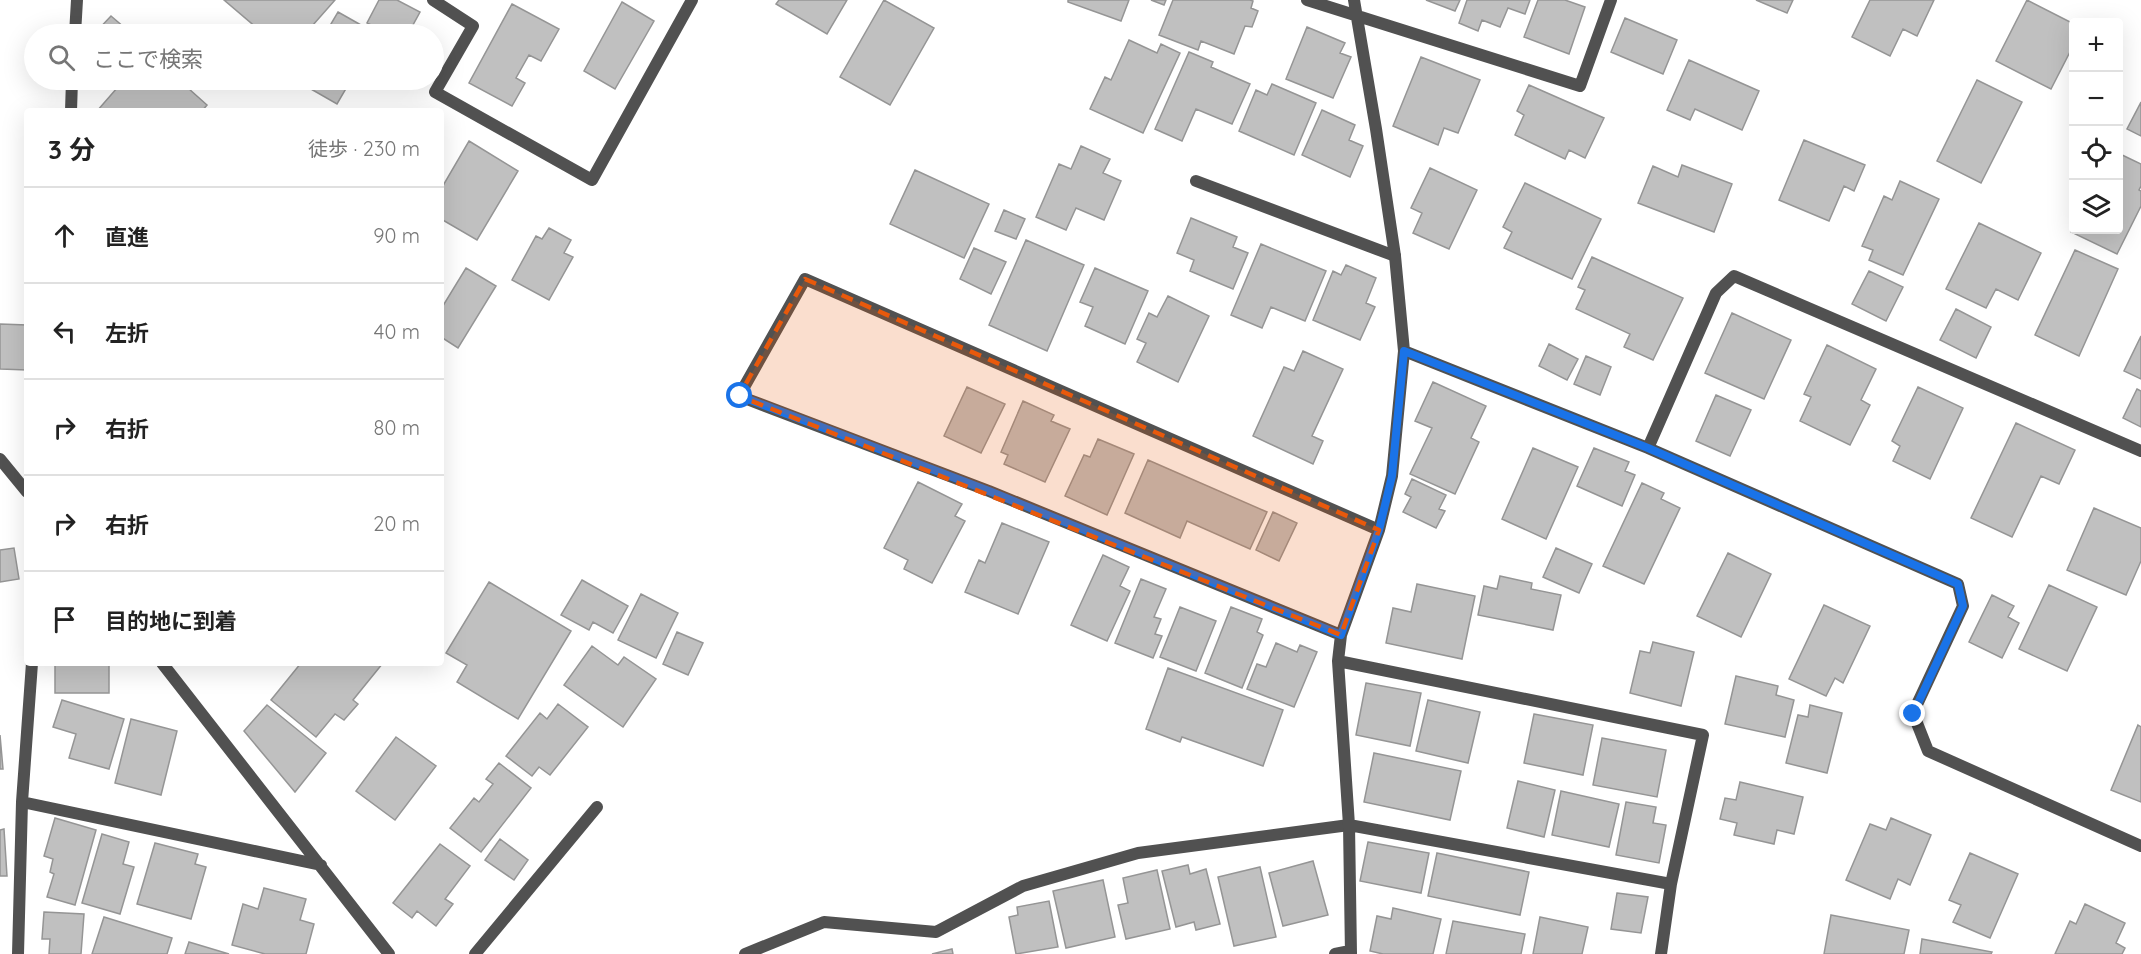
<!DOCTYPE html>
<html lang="ja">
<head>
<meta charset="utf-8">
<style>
	:root { --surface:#fff; --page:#f6f6f6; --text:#222; --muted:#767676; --line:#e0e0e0 }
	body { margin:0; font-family:Quicksand,"Noto Sans JP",sans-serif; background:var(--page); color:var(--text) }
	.controls { position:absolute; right:18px; top:18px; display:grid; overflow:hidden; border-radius:6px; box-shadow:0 6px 24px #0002 }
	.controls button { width:54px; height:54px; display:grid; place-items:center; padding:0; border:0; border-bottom:2px solid var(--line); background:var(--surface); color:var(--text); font:30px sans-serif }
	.stop { position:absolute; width:18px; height:18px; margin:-14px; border:4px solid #1a73e8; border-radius:50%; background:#fff }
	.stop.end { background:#1a73e8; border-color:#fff; box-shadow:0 2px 6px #0008 }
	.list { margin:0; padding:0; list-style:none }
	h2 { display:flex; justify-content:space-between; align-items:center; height:78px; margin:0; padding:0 24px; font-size:26px }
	h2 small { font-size:20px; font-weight:400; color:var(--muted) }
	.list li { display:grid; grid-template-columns:39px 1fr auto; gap:18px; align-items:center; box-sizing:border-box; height:96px; padding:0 24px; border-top:2px solid var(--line) }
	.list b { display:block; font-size:22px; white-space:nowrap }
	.list em { font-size:20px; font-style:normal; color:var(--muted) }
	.icon { flex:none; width:33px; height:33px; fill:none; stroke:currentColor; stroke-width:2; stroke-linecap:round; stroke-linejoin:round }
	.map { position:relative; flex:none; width:2141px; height:954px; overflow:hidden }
	.search { position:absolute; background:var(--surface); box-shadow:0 6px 24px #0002; left:24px; top:24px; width:420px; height:66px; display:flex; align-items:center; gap:15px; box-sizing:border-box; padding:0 21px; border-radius:33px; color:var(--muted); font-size:22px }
	.panel { position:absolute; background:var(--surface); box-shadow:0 6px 24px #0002; left:24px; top:108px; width:420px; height:558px; border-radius:6px }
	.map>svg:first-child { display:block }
	.building { fill:#c0c0c0; stroke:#959595; stroke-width:1.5 }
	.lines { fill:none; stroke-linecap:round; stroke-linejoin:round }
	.service { stroke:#515151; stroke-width:12 }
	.minor { stroke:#515151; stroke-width:12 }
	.route { stroke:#1a73e8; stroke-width:8 }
	.marked { fill:#e8590c; fill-opacity:0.2; stroke:#e8590c; stroke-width:4.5; stroke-dasharray:12 8; stroke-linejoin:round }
</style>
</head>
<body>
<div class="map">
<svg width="2141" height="954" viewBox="0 0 2141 954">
	<rect width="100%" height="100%" fill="#fff"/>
	<path class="building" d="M224,0H335L305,34H264Z
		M379,0H397L420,12L408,34H390L367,23Z
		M779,0H847L827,34L776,4Z
		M884,0L934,28L890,105L840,77Z
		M1068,0H1129L1121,21L1068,2Z
		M1151,0H1166L1164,5Z
		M1173,0H1250L1253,1L1251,8L1258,11L1252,27L1245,26L1234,54L1201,41L1198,50L1159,35Z
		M1426,0H1460L1455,11Z
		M1467,0H1530L1525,14L1508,8L1500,27L1482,20L1478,31L1459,23Z
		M1538,0H1565L1585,7L1569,54L1524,37Z
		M1756,0H1793L1787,13Z
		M1870,0H1934L1917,36L1903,29L1890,56L1852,37Z
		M2027,0L2074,24V44L2051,89L1996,61Z
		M622,2L654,21L615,89L584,71Z
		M512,4L559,29L541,61L529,55L516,78L525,83L512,106L469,83Z
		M338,12L377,34H325Z
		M111,16L132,34H94Z
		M1625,18L1677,40L1663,74L1611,52Z
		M1307,27L1345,43L1340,53L1351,57L1333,98L1286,79Z
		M1129,40L1157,53L1161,44L1180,53L1143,133L1090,109L1105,77L1111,80Z
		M1189,52L1213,62L1211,67L1250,84L1232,124L1196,109L1182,141L1155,129Z
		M1421,57L1480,80L1458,133L1444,128L1438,145L1393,126Z
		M1689,60L1759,91L1742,130L1695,109L1690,120L1667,110Z
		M124,80H179L207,105L202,111H97Z
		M298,80H351L337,104L297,81Z
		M1977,80L2022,102L1981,183L1937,161Z
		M1272,84L1316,103L1294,155L1239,131L1256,90L1267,95Z
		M1529,85L1604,118L1585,158L1569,150L1565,159L1515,135L1524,115L1517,111Z
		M2141,102V136L2127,129Z
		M1322,110L1355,125L1349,140L1363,146L1350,177L1302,155Z
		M1804,140L1865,165L1854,191L1844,186L1829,221L1779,200Z
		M469,141L518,171L477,240L441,219V189Z
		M1081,146L1110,159L1103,173L1121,181L1104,220L1076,208L1066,230L1036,217L1059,164L1071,169Z
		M2118,153L2141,164V186L2139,190L2141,191V206L2117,254L2071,232L2074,225V230H2118Z
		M1682,165L1732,184L1714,232L1638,203L1653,166L1678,177Z
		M1430,168L1477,190L1449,249L1413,233L1422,213L1411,208Z
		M915,170L989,204L964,258L890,224Z
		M1900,181L1939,199L1903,275L1869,260L1873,250L1862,246L1884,196L1892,200Z
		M1525,183L1601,219L1572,279L1504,248L1512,232L1503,227Z
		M1004,210L1025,219L1016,239L995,231Z
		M1191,218L1237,237L1233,247L1248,253L1233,289L1190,271L1194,260L1177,253Z
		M1979,223L2041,253L2018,300L1996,289L1986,308L1946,289Z
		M549,228L571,240L564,253L573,257L549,300L512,280L536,236L542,239Z
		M1026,240L1084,265L1047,351L989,325Z
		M1261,244L1326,271L1305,321L1271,307L1262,328L1231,315Z
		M974,248L1006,262L991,294L960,279Z
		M2075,250L2118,269L2079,356L2035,335Z
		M1592,257L1683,298L1653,360L1624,347L1630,334L1576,309L1585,290L1578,287Z
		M1346,265L1376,278L1366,303L1375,307L1360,340L1313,320L1333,271L1341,275Z
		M466,268L496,286L458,348L441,337V309Z
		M1095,268L1148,291L1125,344L1085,326L1093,307L1080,302Z
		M1869,271L1903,287L1886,321L1852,304Z
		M1168,296L1209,316L1178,382L1137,362L1146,343L1137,339L1149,313L1157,317Z
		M1956,309L1991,327L1976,358L1940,340Z
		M1732,313L1791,340L1764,399L1705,373Z
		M0,324L27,325V370L0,369Z
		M2141,336V379L2124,371Z
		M1549,344L1578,359L1567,380L1539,366Z
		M1827,345L1876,369L1861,400L1870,405L1850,445L1800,421L1811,397L1804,394Z
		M1303,351L1343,369L1312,436L1323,441L1313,464L1253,436L1284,367L1294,371Z
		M1586,356L1611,367L1600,395L1574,384Z
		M1433,382L1486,406L1471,438L1479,442L1455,494L1410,474L1432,428L1415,421Z
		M967,387L1005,404L981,453L944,436Z
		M1918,387L1963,408L1930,479L1893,461L1900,446L1892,441Z
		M2137,389L2141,391V427L2123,418Z
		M1716,395L1751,410L1730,456L1696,441Z
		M1023,401L1054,415L1051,421L1070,429L1045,482L1004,464L1008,455L1001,452Z
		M2016,423L2075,450L2059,484L2041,476L2012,537L1971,518Z
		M1098,439L1134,454L1107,515L1065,496L1084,455L1090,457Z
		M1533,448L1578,467L1546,539L1502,519Z
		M1594,448L1629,462L1625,471L1635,475L1622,506L1577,486Z
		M1148,460L1267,512L1250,549L1187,521L1180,538L1125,513Z
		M1412,479L1446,495L1439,509L1445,511L1436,528L1403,512L1411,497L1405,494Z
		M918,482L962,504L955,516L965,521L932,583L904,569L908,560L884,548Z
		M1642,483L1664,493L1661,499L1680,508L1644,584L1603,566Z
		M2094,508L2141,528V561L2126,595L2067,570Z
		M1273,512L1297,523L1279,561L1256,550Z
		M1002,523L1049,542L1018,614L965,592L979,560L985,563Z
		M14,548L19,579L0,582V550Z
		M1556,548L1592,564L1579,593L1543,577Z
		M1728,553L1771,574L1741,637L1697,616Z
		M1103,555L1129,567L1120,586L1130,591L1107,641L1071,625Z
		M1500,576L1532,583L1531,589L1561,595L1553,630L1478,615L1484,586L1497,589Z
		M1141,579L1166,589L1154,617L1161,619L1155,634L1162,636L1153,658L1115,643Z
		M582,580L628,606L613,633L593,622L589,630L561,615Z
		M489,582L571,631L518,719L457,682L467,665L446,653Z
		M1417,584L1475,596L1462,659L1386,643L1393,608L1411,612Z
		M2049,585L2097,607L2067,671L2019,649Z
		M641,594L678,613L656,658L618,640Z
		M1992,595L2014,606L2008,617L2019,623L2002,658L1969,642Z
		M1824,605L1870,626L1843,683L1835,678L1826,696L1789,679Z
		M1180,607L1216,621L1196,671L1160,657Z
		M1231,607L1262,619L1257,632L1263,635L1242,688L1205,673Z
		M677,632L703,643L688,675L663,664Z
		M1653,642L1694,652L1681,706L1630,693L1640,651L1650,653Z
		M1276,643L1297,652L1300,645L1317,652L1294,707L1247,689L1257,664L1266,667Z
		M592,646L618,665L624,657L656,679L623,727L564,685Z
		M55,663H109V693H55Z
		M301,663H383L353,700L358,704L344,720L335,714L316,737L271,700Z
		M1168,668L1283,710L1263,766L1182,737L1180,742L1146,729Z
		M1736,676L1778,686L1776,695L1794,700L1785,737L1725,724Z
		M1366,683L1421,693L1410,746L1356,735Z
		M62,700L124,719L109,769L69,758L76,734L53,727Z
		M1428,700L1480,712L1468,763L1416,751Z
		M558,704L588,727L550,775L539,767L532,776L506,756L540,713L547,719Z
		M267,705L326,753L295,792L244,731Z
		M1810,705L1842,713L1827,773L1786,763L1798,715L1808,717Z
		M1534,714L1593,725L1583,775L1524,763Z
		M131,719L177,731L161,795L115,783Z
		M2138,725L2141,727V802L2111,790Z
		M0,735L3,769H0Z
		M396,737L436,766L395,820L356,791Z
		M1602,738L1666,750L1657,797L1593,785Z
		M1374,753L1461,771L1450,820L1364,802Z
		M499,763L531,788L481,852L450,828L474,798L479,802L493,784L486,779Z
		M1518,781L1555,790L1544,837L1507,828Z
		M1740,782L1803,797L1794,834L1777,830L1774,844L1734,835L1737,823L1720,819L1725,798L1736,800Z
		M1561,791L1619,804L1609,847L1552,835Z
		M1626,802L1656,807L1653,823L1666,825L1659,863L1616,855Z
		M55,818L96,830L75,905L47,897L54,874L50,872L53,859L44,856Z
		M1891,818L1931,835L1910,885L1898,879L1890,899L1846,880L1870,824L1886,830Z
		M4,829L7,876H0V830Z
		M102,834L129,842L123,864L134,867L120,914L82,903Z
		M500,839L528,860L514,880L485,860Z
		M1368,842L1429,853L1421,893L1360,881Z
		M155,843L198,854L195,864L206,867L191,919L137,904Z
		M440,844L470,866L445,899L453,904L436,926L417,911L412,918L393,903Z
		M1437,853L1529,872L1520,915L1428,896Z
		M1970,853L2018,874L1990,938L1953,922L1961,905L1949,900Z
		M1313,861L1328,915L1283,926L1269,873Z
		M1188,865L1190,874L1206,869L1220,924L1196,930L1194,922L1176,927L1162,871Z
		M1260,867L1276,937L1234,946L1218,877Z
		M1157,870L1170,929L1126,939L1118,905L1128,903L1123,878Z
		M1103,880L1115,937L1066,948L1053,891Z
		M264,888L306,899L300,920L314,924L306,954H265L232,945L243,904L258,909Z
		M1617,893L1648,897L1641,933L1611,929Z
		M1049,901L1058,947L1016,954L1009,917L1018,915L1017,907Z
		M2085,904L2125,923L2116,943L2125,948L2122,954H2055L2070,921L2076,924Z
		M1393,908L1441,919L1433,954H1383L1370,951L1377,916L1391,919Z
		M44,912L84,914L81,954H49L50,939H42Z
		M1831,915L1909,930L1904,954H1824Z
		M104,917L172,938L167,954H92Z
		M1540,917L1588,927L1582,954H1533Z
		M1453,921L1525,934L1521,954H1446Z
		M1922,939L1992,952L1991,954H1920Z
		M189,942L229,954H185Z
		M952,949L953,954H932Z"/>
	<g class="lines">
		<path class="service" d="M1196,181L1395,256
			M475,954L597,807
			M745,954L824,922L936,932L1023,886L1138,853L1349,825"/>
		<path class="minor" d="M433,0L473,26L435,92L592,180L692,0
			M1307,0L1580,86L1611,0
			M75,34L77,0
			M71,111L72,80
			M1404,351L1648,448L1958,584L1963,606L1913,713L1928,751L2141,846
			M1648,448L1716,293L1734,276L2141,451
			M0,459L27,492
			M1341,635L989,491L739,396L805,279L1379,530
			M1338,661L1703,735L1671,884L1661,954
			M162,663L389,954
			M22,802L321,865
			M1349,825L1671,884
			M18,954L22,802L32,663
			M1335,954L1350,951
			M1351,954L1349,825L1338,661L1341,635L1379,530L1392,476L1404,351L1395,256L1376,129L1354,0"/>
	</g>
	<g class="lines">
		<path class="route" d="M740,396L989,491L1341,635L1379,530L1392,476L1404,351L1648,448L1958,584L1963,606L1913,714"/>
	</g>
	<path class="marked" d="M805,279L1379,530L1341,635L739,396Z"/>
</svg>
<div class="controls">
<button>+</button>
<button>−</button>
<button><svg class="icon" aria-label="locate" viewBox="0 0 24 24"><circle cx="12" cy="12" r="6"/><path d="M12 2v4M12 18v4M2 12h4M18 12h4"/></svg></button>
<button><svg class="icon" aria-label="layers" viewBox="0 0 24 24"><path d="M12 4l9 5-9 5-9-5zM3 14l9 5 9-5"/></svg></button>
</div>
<div class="stop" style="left:740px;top:396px"></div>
<div class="stop end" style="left:1913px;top:714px"></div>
<div class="search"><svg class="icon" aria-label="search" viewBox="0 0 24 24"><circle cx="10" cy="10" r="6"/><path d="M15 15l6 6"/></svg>ここで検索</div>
<section class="panel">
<h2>3 分<small>徒歩 · 230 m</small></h2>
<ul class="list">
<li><svg class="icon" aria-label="ahead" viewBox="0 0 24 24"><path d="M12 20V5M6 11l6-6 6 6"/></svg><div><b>直進</b></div><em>90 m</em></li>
<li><svg class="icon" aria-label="left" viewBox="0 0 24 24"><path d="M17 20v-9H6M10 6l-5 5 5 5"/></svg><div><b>左折</b></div><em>40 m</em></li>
<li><svg class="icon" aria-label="right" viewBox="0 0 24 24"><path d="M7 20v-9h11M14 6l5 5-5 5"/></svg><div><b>右折</b></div><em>80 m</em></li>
<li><svg class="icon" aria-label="right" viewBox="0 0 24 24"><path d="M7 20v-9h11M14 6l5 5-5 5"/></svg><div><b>右折</b></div><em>20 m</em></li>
<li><svg class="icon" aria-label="arrive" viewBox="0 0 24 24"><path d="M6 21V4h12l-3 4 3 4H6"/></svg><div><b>目的地に到着</b></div></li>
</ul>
</section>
</div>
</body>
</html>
